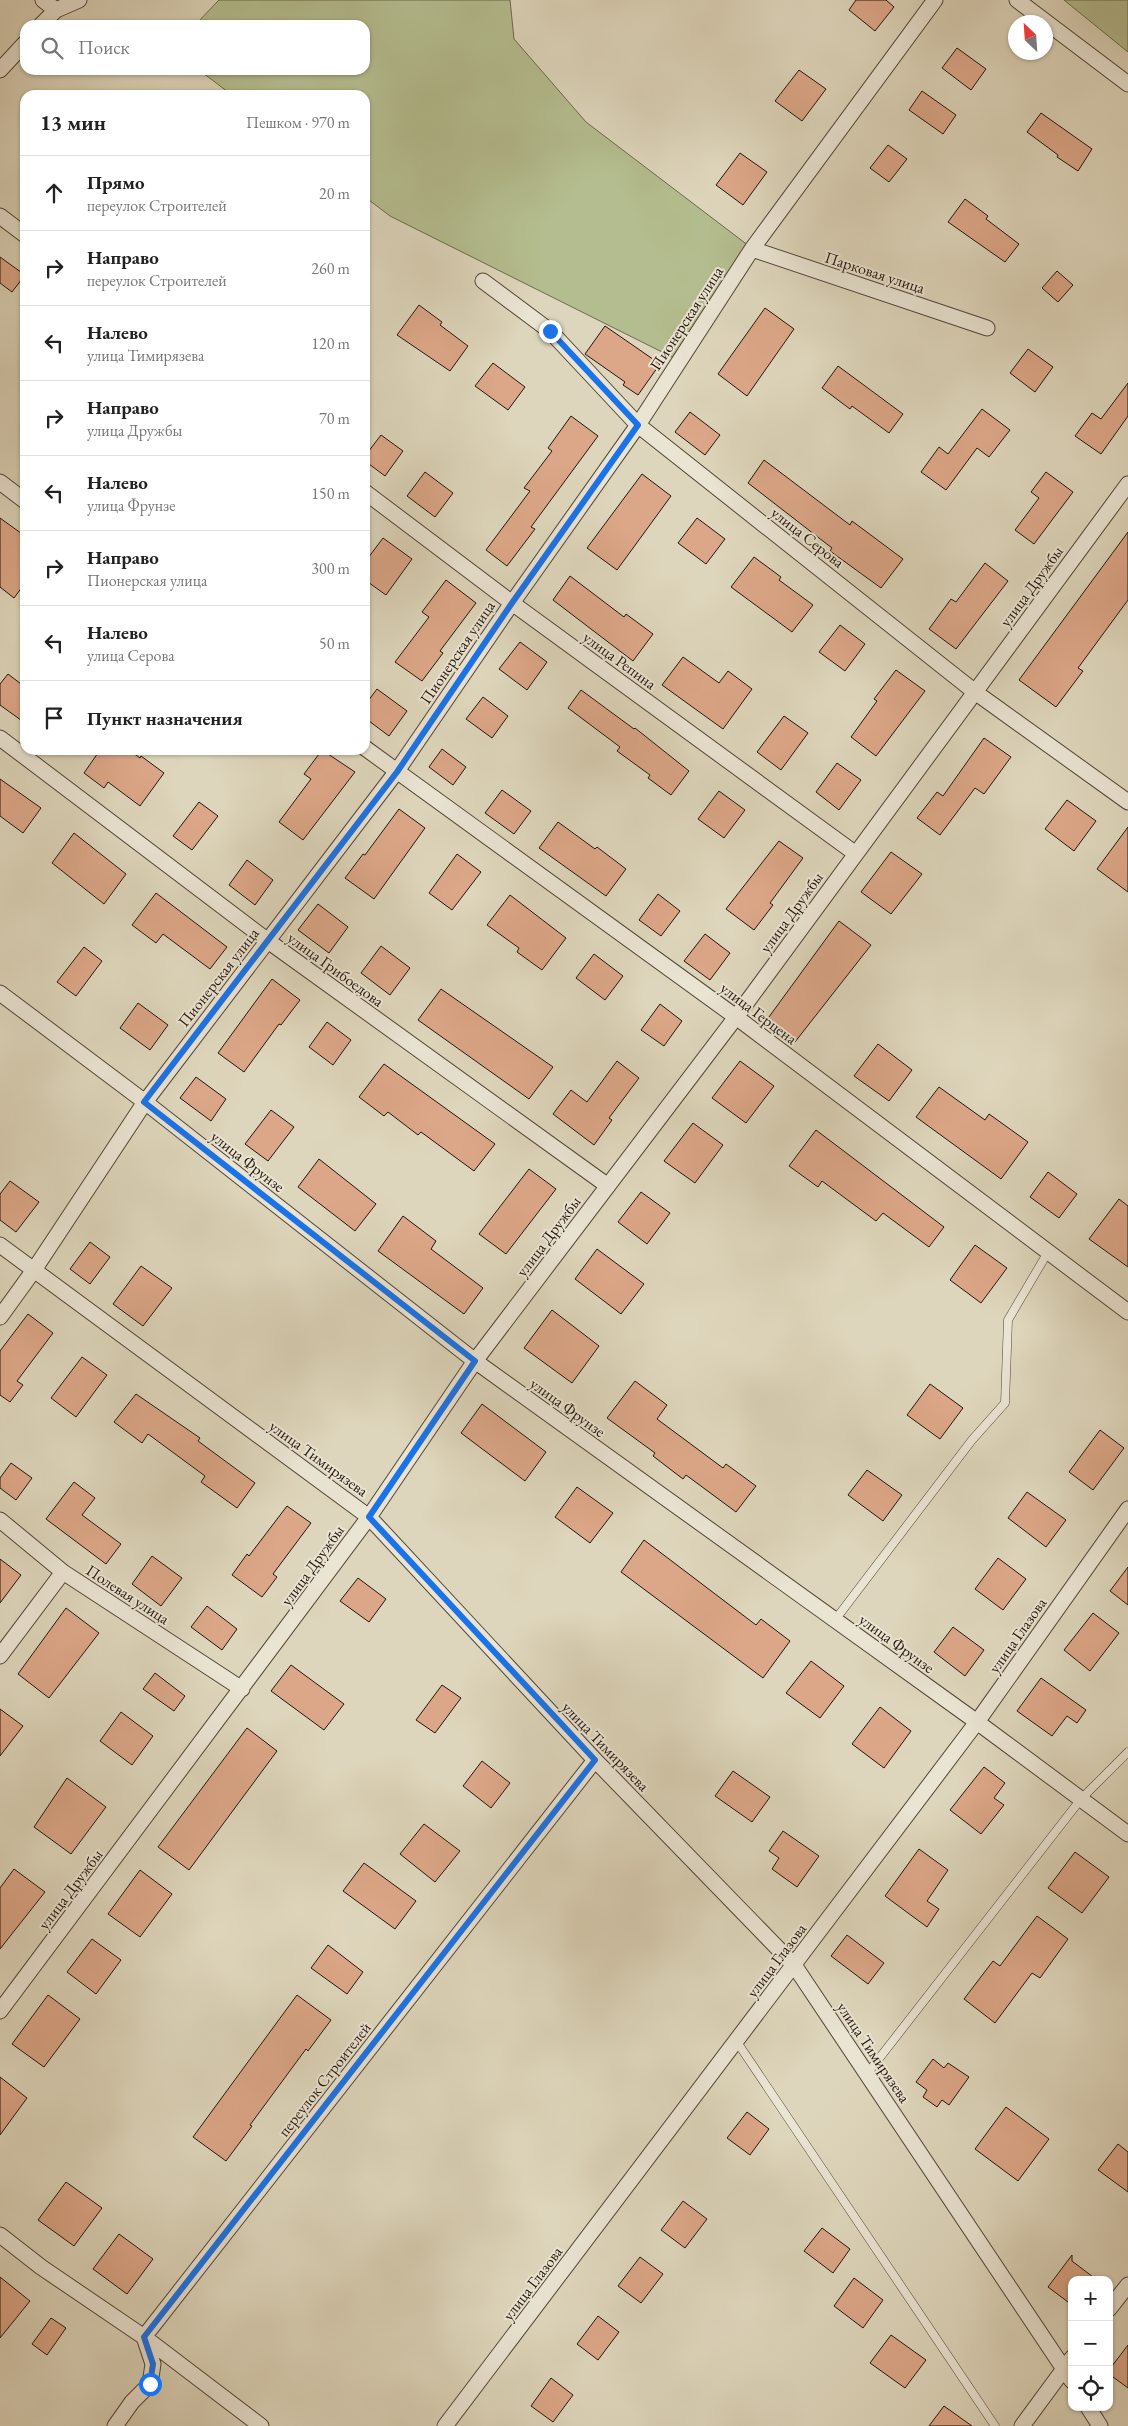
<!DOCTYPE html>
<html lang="ru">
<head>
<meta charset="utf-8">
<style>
	:root { --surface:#fff; --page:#f6f6f6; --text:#222; --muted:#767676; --line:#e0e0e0 }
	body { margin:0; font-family:"EB Garamond",serif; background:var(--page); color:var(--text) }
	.controls { position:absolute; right:15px; bottom:15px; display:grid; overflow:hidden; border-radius:10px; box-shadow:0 1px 4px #0004 }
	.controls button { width:45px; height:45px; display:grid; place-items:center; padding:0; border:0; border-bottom:1px solid var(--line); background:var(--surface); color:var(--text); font:25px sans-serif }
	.compass { position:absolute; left:1008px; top:15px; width:45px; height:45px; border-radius:50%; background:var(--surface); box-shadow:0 1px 4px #0004; rotate:335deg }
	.stop { position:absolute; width:15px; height:15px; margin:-11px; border:4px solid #1a73e8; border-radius:50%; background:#fff }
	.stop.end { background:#1a73e8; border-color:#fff; box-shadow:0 1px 5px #0008 }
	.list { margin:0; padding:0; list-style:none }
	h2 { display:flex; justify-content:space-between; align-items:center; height:65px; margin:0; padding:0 20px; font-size:21px }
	h2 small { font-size:16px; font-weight:400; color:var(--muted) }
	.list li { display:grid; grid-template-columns:32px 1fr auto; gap:15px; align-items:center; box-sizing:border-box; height:75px; padding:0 20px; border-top:1px solid var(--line) }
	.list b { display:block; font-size:19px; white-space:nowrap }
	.list p { margin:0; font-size:16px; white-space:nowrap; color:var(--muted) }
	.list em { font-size:16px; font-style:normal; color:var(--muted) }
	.icon { flex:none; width:28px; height:28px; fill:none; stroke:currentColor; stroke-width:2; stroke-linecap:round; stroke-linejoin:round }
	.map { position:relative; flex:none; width:1128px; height:2426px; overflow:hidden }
	.search { position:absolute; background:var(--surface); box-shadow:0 1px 4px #0004; left:20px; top:20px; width:350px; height:55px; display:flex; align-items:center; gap:12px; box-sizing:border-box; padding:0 18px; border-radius:15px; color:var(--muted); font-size:19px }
	.panel { position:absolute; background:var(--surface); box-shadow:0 1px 4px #0004; left:20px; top:90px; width:350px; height:665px; border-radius:15px }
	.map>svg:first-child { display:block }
	.green { fill:#b4bd8f; stroke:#6c694c }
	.building { fill:#dca788; stroke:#241509 }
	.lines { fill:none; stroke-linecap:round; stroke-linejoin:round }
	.lane-casing { stroke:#524536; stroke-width:9 }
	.street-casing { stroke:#524536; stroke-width:17 }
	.lane { stroke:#eae4d3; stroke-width:8 }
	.street { stroke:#eae4d3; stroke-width:15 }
	.route { stroke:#1a73e8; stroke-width:6 }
	.labels { text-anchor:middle; stroke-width:4; stroke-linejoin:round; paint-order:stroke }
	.street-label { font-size:16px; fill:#241509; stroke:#eae4d3 }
</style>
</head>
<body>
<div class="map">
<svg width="1128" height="2426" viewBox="0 0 1128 2426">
	<rect width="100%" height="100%" fill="#ded6bc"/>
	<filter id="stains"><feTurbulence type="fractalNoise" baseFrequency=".004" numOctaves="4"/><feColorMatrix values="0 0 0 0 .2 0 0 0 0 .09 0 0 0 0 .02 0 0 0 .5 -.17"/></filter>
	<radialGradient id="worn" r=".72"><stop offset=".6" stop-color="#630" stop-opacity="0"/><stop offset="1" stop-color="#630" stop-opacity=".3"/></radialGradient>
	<path class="green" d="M219,0H510L514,39L586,122L749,246L674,358L390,216L365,197V95H232L199,70H365V25H195Z
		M1064,0H1128V52Z"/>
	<path class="building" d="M856,0H886L894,7L875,31L849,10Z
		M957,48L986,69L971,90L942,68Z
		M799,70L826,89L802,121L775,101Z
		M922,91L956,115L943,134L909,110Z
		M1041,113L1092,149L1078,171L1057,157L1058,155L1027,132Z
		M888,145L907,159L889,182L870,168Z
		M740,153L767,172L743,205L716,185Z
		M965,199L988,216L986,219L1019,244L1005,262L948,222Z
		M0,257L25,275L12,292L0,283Z
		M1057,271L1073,285L1058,302L1042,288Z
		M419,305L442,322L440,325L468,346L450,371L397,335Z
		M765,308L794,329L747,396L718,374Z
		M605,326L660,364L638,395L623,385L625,382L585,354Z
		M1028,349L1053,367L1035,392L1010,373Z
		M493,363L525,387L508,410L475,386Z
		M838,366L903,414L889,433L852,406L850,409L822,388Z
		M1128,383V416L1101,454L1075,436L1092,413L1101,419Z
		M982,409L1010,430L989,457L977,448L946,490L921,472L939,447L948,454Z
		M690,412L720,435L705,455L675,432Z
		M571,416L598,436L531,527L535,529L507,566L486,550L530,491L524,488L552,451L548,448Z
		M381,435L403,451L385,476L365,461V456Z
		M764,460L850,525L852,521L903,559L881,588L830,551L832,548L748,483Z
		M425,472L453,493L435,517L407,496Z
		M1046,472L1073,492L1034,544L1015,530L1039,498L1031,492Z
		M642,474L671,496L617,570L587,548Z
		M0,518L25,536V583L14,598L0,587Z
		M697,518L725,539L706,564L678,543Z
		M1128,532V600L1078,668L1083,671L1056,707L1019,680Z
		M383,538L412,559L386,595L365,580V562Z
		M754,557L781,577L779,580L813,605L792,632L731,587Z
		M985,563L1008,581L956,649L929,629L951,599L956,602Z
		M570,576L624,617L626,614L653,634L633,661L553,600Z
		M446,580L476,603L440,651L443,653L422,681L395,662L429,617L422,612Z
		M840,625L865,644L845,671L819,652Z
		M520,642L547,662L527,690L499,669Z
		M683,657L719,683L728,671L752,689L723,729L662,685Z
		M896,670L925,691L876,756L851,737L877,701L874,699Z
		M8,674L25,687V723L0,705V684Z
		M377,689L407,711L389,736L365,718V705Z
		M581,690L634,729L635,728L689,771L671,795L648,778L650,775L617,751L620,747L568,708Z
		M483,697L508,716L492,738L466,719Z
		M784,716L808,733L781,770L757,752Z
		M984,738L1011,757L984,794L975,788L940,835L917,818L937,792L943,796Z
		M442,749L466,767L453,785L429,767Z
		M100,750H129L140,758L141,756L164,773L140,806L108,782L104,788L84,773Z
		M322,750L355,772L303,840L279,822L311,779L304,774Z
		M837,763L861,780L839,810L816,792Z
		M0,779L41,808L23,833L0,816Z
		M502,790L531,811L514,834L485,813Z
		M719,791L745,810L724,838L698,819Z
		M1067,800L1096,821L1074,851L1045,829Z
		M199,802L218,816L192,850L173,836Z
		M399,809L425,828L374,899L345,878L363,854L365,855Z
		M558,822L595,849L597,847L626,869L606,896L539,848Z
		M1128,827V892L1097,869Z
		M74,833L126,874L104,904L52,863Z
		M779,841L803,858L770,903L773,905L754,930L726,909Z
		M891,852L922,874L891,914L861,892Z
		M457,854L481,872L452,910L429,893Z
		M247,860L273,880L255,905L229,885Z
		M156,893L227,947L210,969L163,934L156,943L132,925Z
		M658,894L680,911L661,936L639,920Z
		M510,895L566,938L542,970L517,952L519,948L487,925Z
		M318,904L348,927L329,953L298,930Z
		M839,921L871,945L795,1042L766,1021Z
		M705,934L730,953L710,980L684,961Z
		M381,946L410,968L390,995L361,973Z
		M84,947L102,961L76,996L57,982Z
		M594,954L623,976L605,1000L576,978Z
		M272,979L300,1000L281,1025L279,1024L244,1072L218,1053Z
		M441,989L553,1067L529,1099L418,1020Z
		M138,1003L168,1025L150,1050L120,1028Z
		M660,1004L682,1021L664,1046L641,1030Z
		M327,1022L351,1040L333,1065L309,1047Z
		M878,1044L912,1070L889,1101L854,1076Z
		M617,1061L639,1078L609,1118L612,1120L594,1145L553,1114L571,1090L587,1102Z
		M740,1061L774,1086L746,1123L712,1098Z
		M384,1064L495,1144L474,1171L421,1132L418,1135L388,1112L384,1116L359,1097Z
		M196,1077L226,1099L211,1121L180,1098Z
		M939,1087L985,1120L989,1114L1028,1142L1001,1179L916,1117Z
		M271,1110L294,1127L268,1161L245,1144Z
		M693,1123L723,1145L695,1183L664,1161Z
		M816,1130L944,1227L929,1247L883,1213L876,1221L822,1181L818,1187L789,1166Z
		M319,1159L376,1204L355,1231L298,1187Z
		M529,1169L556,1189L506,1254L479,1234Z
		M1048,1172L1077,1194L1059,1218L1030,1197Z
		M10,1181L39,1202L16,1232L0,1220V1194Z
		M641,1192L670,1213L647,1244L618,1222Z
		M1119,1199L1128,1206V1267L1089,1239Z
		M403,1216L436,1241L431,1249L483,1288L464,1314L378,1251Z
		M90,1242L110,1257L90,1284L70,1269Z
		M975,1245L1007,1268L981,1303L950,1280Z
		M597,1249L644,1284L621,1314L575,1279Z
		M141,1266L172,1288L143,1326L113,1304Z
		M552,1310L599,1346L572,1383L524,1348Z
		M28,1314L53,1333L17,1381L23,1385L10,1402L0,1395V1351Z
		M82,1357L107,1375L76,1417L51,1398Z
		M635,1381L667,1405L657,1419L723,1468L726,1464L756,1486L736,1512L686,1475L683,1479L653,1456L655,1453L607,1418Z
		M930,1384L963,1408L940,1439L907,1415Z
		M136,1394L200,1438L198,1441L255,1483L237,1508L201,1482L205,1476L148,1434L142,1443L114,1422Z
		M482,1404L546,1452L525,1481L461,1433Z
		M1100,1430L1124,1448L1093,1490L1069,1472Z
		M11,1463L32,1478L16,1500L0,1488V1478Z
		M867,1470L902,1495L883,1521L848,1495Z
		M74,1482L95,1498L82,1515L121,1544L106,1564L46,1519Z
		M577,1487L613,1513L590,1543L555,1517Z
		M1027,1492L1066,1520L1046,1547L1008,1518Z
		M287,1506L311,1523L273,1574L277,1577L262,1597L232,1575L247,1554L249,1556Z
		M644,1540L756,1625L761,1619L790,1641L763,1678L621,1572Z
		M152,1556L182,1578L161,1606L132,1584Z
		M998,1558L1026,1579L1003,1610L975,1589Z
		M0,1559L21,1575L0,1603Z
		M1128,1567V1605L1110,1591Z
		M358,1578L386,1599L369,1622L340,1601Z
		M207,1606L237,1629L222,1650L191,1627Z
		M66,1608L99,1633L49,1698L18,1674Z
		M1093,1613L1119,1633L1090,1671L1064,1650Z
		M953,1627L984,1650L965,1676L934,1652Z
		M811,1661L844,1686L820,1718L786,1693Z
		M291,1665L344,1704L324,1730L271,1691Z
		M155,1673L185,1696L174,1711L143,1689Z
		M1041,1678L1086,1710L1077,1723L1067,1716L1052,1736L1017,1711Z
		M442,1685L461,1698L435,1733L416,1720Z
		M880,1707L911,1731L884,1768L852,1744Z
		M0,1709L23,1726L0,1756Z
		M121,1712L153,1736L132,1765L100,1741Z
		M247,1728L277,1751L189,1870L158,1847Z
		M482,1761L510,1783L491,1808L463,1786Z
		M984,1767L1005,1783L994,1798L1004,1805L981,1834L950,1810Z
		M733,1771L770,1797L752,1822L715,1796Z
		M67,1778L106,1807L71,1854L34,1827Z
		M424,1824L460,1851L435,1882L400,1854Z
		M783,1831L819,1856L797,1887L772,1869L779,1858L769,1851Z
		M919,1849L948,1870L927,1901L939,1909L927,1927L885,1896Z
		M1075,1852L1109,1877L1082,1913L1048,1888Z
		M364,1863L416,1901L395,1929L343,1891Z
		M14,1869L45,1892L0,1949V1888Z
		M140,1870L172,1894L140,1937L108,1914Z
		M1037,1916L1068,1939L1040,1978L1032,1973L995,2023L964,1999L993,1961L1000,1966Z
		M847,1935L884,1963L868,1984L831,1956Z
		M92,1939L121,1960L96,1994L67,1972Z
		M328,1945L363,1972L347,1994L311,1968Z
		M48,1995L80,2019L44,2067L12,2044Z
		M297,1995L331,2020L308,2051L306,2049L250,2125L252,2126L226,2161L193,2137Z
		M933,2059L944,2068L948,2063L969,2077L949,2105L942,2100L937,2107L923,2097L927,2090L916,2082Z
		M0,2077L27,2098L0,2135Z
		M1006,2107L1049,2139L1018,2181L975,2149Z
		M747,2112L769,2129L750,2155L727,2138Z
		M1118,2144L1128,2152V2192L1098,2170Z
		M66,2182L102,2208L74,2246L38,2220Z
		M683,2201L707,2219L685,2248L661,2230Z
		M822,2228L850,2249L833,2273L804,2251Z
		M119,2234L153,2259L127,2294L93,2269Z
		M1072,2255V2261L1097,2280H1072V2305L1048,2287Z
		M640,2257L663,2274L641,2303L618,2286Z
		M0,2277L30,2301L0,2338Z
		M854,2278L883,2300L863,2328L834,2306Z
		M598,2316L619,2332L598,2360L577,2344Z
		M51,2318L66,2328L47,2355L32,2344Z
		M891,2335L926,2360L905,2388L870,2363Z
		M1128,2345V2388L1109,2374V2370Z
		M551,2378L573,2395L553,2422L531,2406Z
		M944,2406L972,2426H929Z"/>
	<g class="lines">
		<defs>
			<path id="lane" d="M835,1620L972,1440L1005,1403L1008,1320L1048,1252
				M737,2042L995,2426
				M867,2074L1081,1799L1128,1752"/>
			<path id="street" d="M43,0L56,10
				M1017,0L1128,84
				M41,25L56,10L79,0
				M0,70L25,43
				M0,216L25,235
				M752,249L987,328
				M483,281L550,331L638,425L975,692L1128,802
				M0,482L25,501
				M365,492L512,603L856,854
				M0,738L268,941L608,1186
				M365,748L736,1017L1128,1312
				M0,993L145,1102L475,1361L977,1722L1128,1834
				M0,1245L369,1517L595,1760L794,1965L1072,2381
				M0,1317L34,1270L145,1102L397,771L512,603L638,425L752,249L935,0
				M0,1520L63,1572L242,1689
				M0,1656L63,1572
				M0,2011L369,1517L475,1361L736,1017L1128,484
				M0,2235L41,2267L144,2337L261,2426
				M1109,2309L1128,2285
				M1088,2407L1100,2426
				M115,2426L132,2402L150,2384L153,2364L144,2337L595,1760
				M445,2426L977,1722L1128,1509
				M1022,2426L1072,2358"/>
		</defs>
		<use href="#lane" class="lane-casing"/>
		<use href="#street" class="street-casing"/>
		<use href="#lane" class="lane"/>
		<use href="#street" class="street"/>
	</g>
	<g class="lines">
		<path class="route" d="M150,2384L153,2364L144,2337L595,1760L369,1517L475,1361L144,1102L397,772L512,603L638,425L550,331"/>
	</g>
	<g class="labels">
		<g class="street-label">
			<text transform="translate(875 272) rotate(18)" y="6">Парковая улица</text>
			<text transform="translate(686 318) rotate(-57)" y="6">Пионерская улица</text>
			<text transform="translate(808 537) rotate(38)" y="6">улица Серова</text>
			<text transform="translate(1031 586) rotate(-54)" y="6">улица Дружбы</text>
			<text transform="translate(457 652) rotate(-56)" y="6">Пионерская улица</text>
			<text transform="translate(620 660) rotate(36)" y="6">улица Репина</text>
			<text transform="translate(791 912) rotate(-54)" y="6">улица Дружбы</text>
			<text transform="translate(336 969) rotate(36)" y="6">улица Грибоедова</text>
			<text transform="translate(218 977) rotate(-52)" y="6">Пионерская улица</text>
			<text transform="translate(759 1013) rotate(37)" y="6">улица Герцена</text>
			<text transform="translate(248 1161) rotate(38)" y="6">улица Фрунзе</text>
			<text transform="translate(548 1236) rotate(-53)" y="6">улица Дружбы</text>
			<text transform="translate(568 1407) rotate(36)" y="6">улица Фрунзе</text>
			<text transform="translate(319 1458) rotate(36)" y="6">улица Тимирязева</text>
			<text transform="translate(312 1565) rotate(-54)" y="6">улица Дружбы</text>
			<text transform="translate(128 1594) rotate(33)" y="6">Полевая улица</text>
			<text transform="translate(1017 1635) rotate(-55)" y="6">улица Глазова</text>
			<text transform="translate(897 1643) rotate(36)" y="6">улица Фрунзе</text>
			<text transform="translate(606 1746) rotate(46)" y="6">улица Тимирязева</text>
			<text transform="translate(70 1889) rotate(-53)" y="6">улица Дружбы</text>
			<text transform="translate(776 1960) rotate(-53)" y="6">улица Глазова</text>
			<text transform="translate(874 2052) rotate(56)" y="6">улица Тимирязева</text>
			<text transform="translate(324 2079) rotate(-52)" y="6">переулок Строителей</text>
			<text transform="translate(532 2283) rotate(-53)" y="6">улица Глазова</text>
		</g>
	</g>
	<rect width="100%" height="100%" filter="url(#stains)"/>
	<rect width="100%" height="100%" fill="url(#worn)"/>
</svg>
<div class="controls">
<button>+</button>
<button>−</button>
<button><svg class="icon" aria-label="locate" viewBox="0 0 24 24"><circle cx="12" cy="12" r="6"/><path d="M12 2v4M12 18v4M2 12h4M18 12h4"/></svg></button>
</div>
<svg class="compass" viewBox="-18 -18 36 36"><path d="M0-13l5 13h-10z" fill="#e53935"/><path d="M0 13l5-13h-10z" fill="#767676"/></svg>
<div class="stop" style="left:150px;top:2384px"></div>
<div class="stop end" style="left:550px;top:331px"></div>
<div class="search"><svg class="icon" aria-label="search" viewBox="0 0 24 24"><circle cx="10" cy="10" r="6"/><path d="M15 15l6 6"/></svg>Поиск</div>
<section class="panel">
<h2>13 мин<small>Пешком · 970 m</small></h2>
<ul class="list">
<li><svg class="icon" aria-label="ahead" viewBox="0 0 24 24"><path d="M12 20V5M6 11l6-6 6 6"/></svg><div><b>Прямо</b><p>переулок Строителей</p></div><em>20 m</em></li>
<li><svg class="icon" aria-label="right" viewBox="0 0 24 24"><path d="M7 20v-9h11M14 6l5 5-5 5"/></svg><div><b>Направо</b><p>переулок Строителей</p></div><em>260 m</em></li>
<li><svg class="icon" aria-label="left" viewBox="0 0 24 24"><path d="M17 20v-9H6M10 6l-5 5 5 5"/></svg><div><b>Налево</b><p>улица Тимирязева</p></div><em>120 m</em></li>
<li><svg class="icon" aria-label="right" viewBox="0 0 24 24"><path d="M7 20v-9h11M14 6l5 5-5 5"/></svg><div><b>Направо</b><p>улица Дружбы</p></div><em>70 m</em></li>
<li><svg class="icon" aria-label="left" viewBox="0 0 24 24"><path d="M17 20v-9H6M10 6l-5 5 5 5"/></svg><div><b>Налево</b><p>улица Фрунзе</p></div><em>150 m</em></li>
<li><svg class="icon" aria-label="right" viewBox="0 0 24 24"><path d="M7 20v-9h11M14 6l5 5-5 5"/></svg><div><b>Направо</b><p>Пионерская улица</p></div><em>300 m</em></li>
<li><svg class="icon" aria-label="left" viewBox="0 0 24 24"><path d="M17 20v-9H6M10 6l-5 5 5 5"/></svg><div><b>Налево</b><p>улица Серова</p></div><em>50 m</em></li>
<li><svg class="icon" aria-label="arrive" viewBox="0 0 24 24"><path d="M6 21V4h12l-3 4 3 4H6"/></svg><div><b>Пункт назначения</b></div></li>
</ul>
</section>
</div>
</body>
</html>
